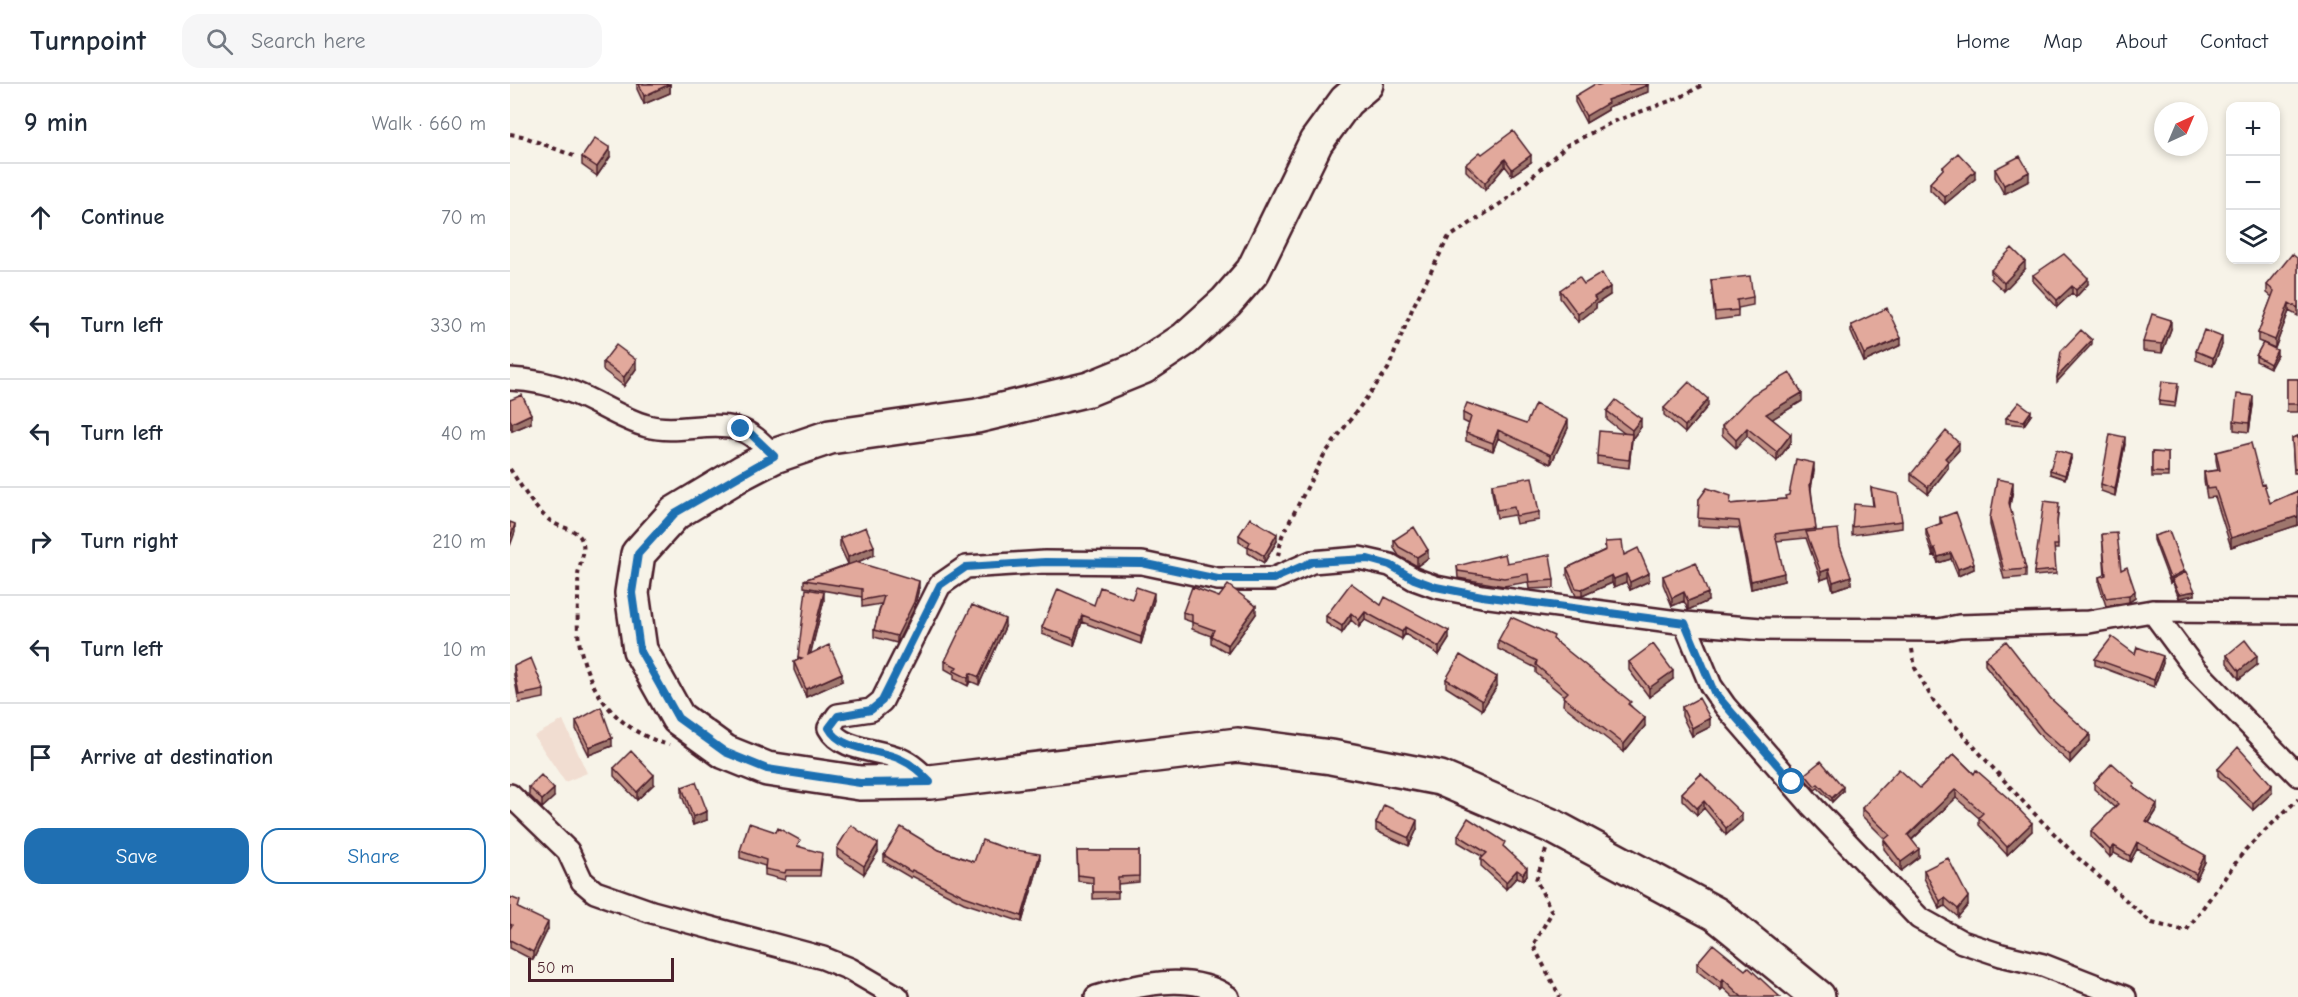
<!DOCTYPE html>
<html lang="en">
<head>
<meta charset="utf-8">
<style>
	:root { --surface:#fff; --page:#f6f6f7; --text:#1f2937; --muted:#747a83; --line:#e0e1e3; --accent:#1f6fb2 }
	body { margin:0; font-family:"Comic Neue",sans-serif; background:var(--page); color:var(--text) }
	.controls { position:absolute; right:18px; top:18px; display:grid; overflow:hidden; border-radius:12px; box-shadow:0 3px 9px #0003 }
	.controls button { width:54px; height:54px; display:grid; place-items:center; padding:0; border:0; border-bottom:2px solid var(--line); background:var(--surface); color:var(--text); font:30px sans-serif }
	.compass { position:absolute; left:1644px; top:18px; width:54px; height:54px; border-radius:50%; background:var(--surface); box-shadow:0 3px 9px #0003; rotate:44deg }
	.scale { position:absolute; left:18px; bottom:15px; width:146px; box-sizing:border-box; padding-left:6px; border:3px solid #4a1f2b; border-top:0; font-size:16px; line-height:21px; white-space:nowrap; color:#4a1f2b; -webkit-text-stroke:4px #f7f3e8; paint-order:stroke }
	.stop { position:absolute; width:18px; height:18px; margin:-14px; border:4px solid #1f6fb2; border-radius:50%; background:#fff }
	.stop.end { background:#1f6fb2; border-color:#fff; box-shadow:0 2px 6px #0008 }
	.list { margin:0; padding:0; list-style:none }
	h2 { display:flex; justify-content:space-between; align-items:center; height:78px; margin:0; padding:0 24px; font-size:26px }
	h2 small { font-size:20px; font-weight:400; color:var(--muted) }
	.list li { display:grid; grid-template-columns:39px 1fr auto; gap:18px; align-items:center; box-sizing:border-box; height:108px; padding:0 24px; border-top:2px solid var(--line) }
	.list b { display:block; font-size:22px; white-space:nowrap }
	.list em { font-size:20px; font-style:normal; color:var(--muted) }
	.actions { display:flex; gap:12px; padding:18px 24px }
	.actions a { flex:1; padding:14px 0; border:2px solid var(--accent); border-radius:18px; text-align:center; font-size:21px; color:var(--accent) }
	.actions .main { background:var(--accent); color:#fff }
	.icon { flex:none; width:33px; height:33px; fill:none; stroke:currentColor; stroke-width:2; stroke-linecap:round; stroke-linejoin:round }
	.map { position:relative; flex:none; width:1788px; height:913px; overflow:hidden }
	header { display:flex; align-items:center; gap:36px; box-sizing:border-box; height:84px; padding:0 30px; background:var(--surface); border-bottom:2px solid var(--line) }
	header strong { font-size:28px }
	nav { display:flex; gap:33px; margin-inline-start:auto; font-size:21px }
	.search { width:420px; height:54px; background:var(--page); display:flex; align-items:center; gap:15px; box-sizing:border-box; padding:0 21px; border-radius:18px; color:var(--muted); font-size:22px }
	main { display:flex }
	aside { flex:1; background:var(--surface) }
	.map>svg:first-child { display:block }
	.built { fill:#f1ddd1 }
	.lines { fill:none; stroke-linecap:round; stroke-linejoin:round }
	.street-casing { stroke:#4a1f2b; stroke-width:26 }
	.primary-casing { stroke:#4a1f2b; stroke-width:38 }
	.path { stroke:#4a1f2b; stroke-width:4; stroke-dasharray:4.5 4.5; stroke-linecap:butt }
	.street { stroke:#f7f3e8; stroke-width:21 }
	.primary { stroke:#f7f3e8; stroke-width:33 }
	.wall { fill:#c29186; stroke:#4a1f2b; stroke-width:1.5 }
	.shaded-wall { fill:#9e766d; stroke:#4a1f2b; stroke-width:1.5 }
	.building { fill:#e2a99c; stroke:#4a1f2b; stroke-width:1.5 }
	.route { stroke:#1f6fb2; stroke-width:8 }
</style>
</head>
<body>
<header>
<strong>Turnpoint</strong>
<div class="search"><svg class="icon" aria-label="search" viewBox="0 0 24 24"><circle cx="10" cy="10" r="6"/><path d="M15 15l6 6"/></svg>Search here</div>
<nav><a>Home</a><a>Map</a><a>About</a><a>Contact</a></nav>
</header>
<main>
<aside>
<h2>9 min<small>Walk · 660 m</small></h2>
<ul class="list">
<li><svg class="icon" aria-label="ahead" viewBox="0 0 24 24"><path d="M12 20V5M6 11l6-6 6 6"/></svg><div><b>Continue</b></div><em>70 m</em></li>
<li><svg class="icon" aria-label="left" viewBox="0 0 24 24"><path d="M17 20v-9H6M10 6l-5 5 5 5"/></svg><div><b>Turn left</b></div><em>330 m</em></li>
<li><svg class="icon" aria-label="left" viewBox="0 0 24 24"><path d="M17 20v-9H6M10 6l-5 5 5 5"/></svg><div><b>Turn left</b></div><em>40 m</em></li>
<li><svg class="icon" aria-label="right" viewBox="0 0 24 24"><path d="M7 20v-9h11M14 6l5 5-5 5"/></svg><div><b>Turn right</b></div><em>210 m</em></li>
<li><svg class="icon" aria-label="left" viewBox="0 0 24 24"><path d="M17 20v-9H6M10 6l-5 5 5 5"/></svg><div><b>Turn left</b></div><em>10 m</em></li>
<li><svg class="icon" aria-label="arrive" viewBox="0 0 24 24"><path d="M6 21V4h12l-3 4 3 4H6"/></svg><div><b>Arrive at destination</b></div></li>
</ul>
<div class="actions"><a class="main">Save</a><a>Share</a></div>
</aside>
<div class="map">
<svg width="1788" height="913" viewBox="0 0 1788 913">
	<rect width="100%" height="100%" fill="#f7f3e8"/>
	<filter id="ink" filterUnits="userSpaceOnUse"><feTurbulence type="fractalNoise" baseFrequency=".0167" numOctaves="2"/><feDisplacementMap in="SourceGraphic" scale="12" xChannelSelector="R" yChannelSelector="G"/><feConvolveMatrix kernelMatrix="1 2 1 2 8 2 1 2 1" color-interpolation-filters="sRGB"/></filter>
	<g filter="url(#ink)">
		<path class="built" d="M53,636L77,689L55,698L24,652Z"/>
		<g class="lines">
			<defs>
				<path id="street" d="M0,295C22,296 42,300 62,308C88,318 111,335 137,342C167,350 199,337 228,345C243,349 254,362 264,372
					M1642,527L1685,585L1788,691
					M1175,539L1201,602L1215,622L1302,722L1409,834L1452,858L1491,871L1533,881L1615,913
					M420,698C411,689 402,680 390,675C369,665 331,667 319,644L328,631L361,626L372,617L430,501L456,483L535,478L632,479L708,495H763L802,478L849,474L880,481L904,495L926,503L972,512L1175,539L1251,545L1429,546L1449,542L1579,538L1642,527L1788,528
					M0,711L58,767L72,797L85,808L142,828L313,874L340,885L388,913
					M586,913C626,901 681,887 718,913"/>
				<path id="primary" d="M856,0L836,17L806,58L743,187L716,218L675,255L633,283L579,305L467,332L320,353L264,372L233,388L165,429L128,470L122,509L130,566L168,634L215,668L257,685L350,699L420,698L728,661L821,673L930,694L1044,743L1206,830L1308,913"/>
			</defs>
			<use href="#street" class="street-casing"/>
			<use href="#primary" class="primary-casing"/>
			<path class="path" d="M0,50L12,52L64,72
				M0,385C12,403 24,426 42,438C52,445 68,444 72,457C77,469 68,481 68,493C69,513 66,536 69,557C78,609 108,647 159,661
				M768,472L772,452L814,371L878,285L903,223L938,154L996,116L1057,61L1105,37L1171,13L1194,0
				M1402,565L1405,584L1424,618L1517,722L1568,774L1642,839L1676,847L1735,766L1788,715
				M1036,766L1026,796L1042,828L1023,861L1050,913"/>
			<use href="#street" class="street"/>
			<use href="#primary" class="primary"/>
		</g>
		<path class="wall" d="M127,0H160V9L134,20L127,5Z
			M1138,8L1098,23V26L1076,39L1065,18V12Z
			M972,70L1021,78L1002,91L995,82L975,106L956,87V80Z
			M72,73H100L87,92L72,81Z
			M1433,83L1465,95L1435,120L1420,106V99L1433,86Z
			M1485,85L1519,97L1494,110L1485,93Z
			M1788,175V232L1779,227L1765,264L1753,259L1767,271L1760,284L1746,277V272L1753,259L1748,257V249L1762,213L1757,209V201Z
			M1515,185L1494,207L1481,195V186Z
			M1523,191L1578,200L1566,213L1562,209L1547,223L1523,197Z
			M1201,196L1243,213V221L1228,224V233L1205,236Z
			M1074,200L1100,211L1086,220V224L1068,238L1050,214V206Z
			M1341,241L1391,261L1354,278L1341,248Z
			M1661,245L1652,269L1633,267V258Z
			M1712,261L1703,282L1686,276V267Z
			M93,278L126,285L114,302L93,286Z
			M1777,295H1788V328H1777Z
			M1668,303L1665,323L1649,321V317Z
			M0,316L21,339L2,347L0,343Z
			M1292,317L1262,335L1281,358L1267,377L1237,352L1226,364L1212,351V342Z
			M1743,321L1739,348L1724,346V337Z
			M1198,322L1175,349L1154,331V324Z
			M1097,327L1131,343L1122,355L1119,384L1087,380V372L1114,349L1097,336Z
			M953,329L1016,340L1058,344L1041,380L988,354L983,367L956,357V349L959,340L953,337Z
			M1521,331L1514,341L1496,339V334Z
			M1788,352V389H1784L1782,354Z
			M1615,360L1605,412L1591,407V400Z
			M1449,366L1438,378V384L1418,410L1401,397V390Z
			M1642,368L1658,369V393H1642Z
			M1706,368L1752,401L1760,419L1788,407V441L1721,463L1705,413L1697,414L1694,396V388L1708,386L1706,376Z
			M1561,375L1555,395L1540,390V386Z
			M1304,387L1301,405L1306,447L1330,462L1341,500L1323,506L1319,493L1311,496L1296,454L1266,457L1274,497L1241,505L1229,444L1188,442L1189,415L1221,420L1275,415Z
			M982,400L1029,428V436L1006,440L1004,431L987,434L982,408Z
			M1361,404L1392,437V444L1342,451V443L1363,422Z
			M1503,406L1499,423L1516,485V493L1494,495L1480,441V434Z
			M1549,423L1547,440L1548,465H1544L1546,490L1524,492V488Z
			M1430,434L1464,485L1448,492L1441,475L1428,479L1425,471L1423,472L1416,451V445L1430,440Z
			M1592,450L1625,514L1619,518L1596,522L1589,500V493L1595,491Z
			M729,451L767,457L754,479L738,469V464L729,458Z
			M1644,452L1674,489L1685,511L1669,514L1662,497L1660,499L1644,456Z
			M330,454L364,471L347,478L409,504L404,525L387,559L364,553V546L371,520L352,523V513L294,503V496L338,480L330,463Z
			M884,456L918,474L907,482L889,472L884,464Z
			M1095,458L1114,471L1139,497L1120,506L1116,498L1104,503L1102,499L1072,512H1066L1057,491V484L1095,466Z
			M997,479L1044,496V504L1019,505L1018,498L994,502L948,494L947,482Z
			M1153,492L1198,517L1178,526L1174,517L1162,522L1153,500Z
			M622,515L644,516L631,560L572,538L564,562L532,550V543L584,521Z
			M314,516L300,570L332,597L296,613L284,586V578L288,576V573Z
			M871,521L939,555L929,571L895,550L892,555L855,536L849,543L841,536L832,549L816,539V532Z
			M673,528L746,530L718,569L701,559V552L682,545V538L673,535Z
			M495,543L469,601L460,597L458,602L444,595V590L435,585V577Z
			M1044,556L1121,622L1135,642L1114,668L1053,621L1054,612L1026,589V584L988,565V557Z
			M1625,570L1653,579L1644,603L1585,581V575Z
			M1717,571L1747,581L1729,595L1717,579Z
			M1475,574L1541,615L1580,657L1560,679L1533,655L1475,581Z
			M1119,578L1163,595L1139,613L1119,586Z
			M4,582L34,606V614L9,619L4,591Z
			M936,595L987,602L972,626L936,603Z
			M1172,623L1200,643L1182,652L1172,632Z
			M66,637L102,662L79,671L66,645Z
			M1444,670L1522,747L1497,771L1469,741V734L1446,714L1402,756L1409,773L1391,787L1374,765V756L1375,755L1352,732V724L1410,704Z
			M104,684L144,700L127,716L104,692Z
			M1708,685L1762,709L1743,726L1708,692Z
			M1191,690L1232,737L1216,751L1194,724L1187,731L1172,716V709Z
			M1295,690L1333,707L1322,718L1308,704L1305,706L1295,695Z
			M1584,699L1625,705L1647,726L1639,739L1695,778L1686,796L1627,765L1620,778L1604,769L1600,773L1581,753V747L1605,724L1584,705Z
			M19,703L44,713L32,724L19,711Z
			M172,703L197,736L183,741L172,712Z
			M866,739L907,745L899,762L866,747Z
			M948,751L995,764L1017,791L1013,796L1007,793L996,805L971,782V775L973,773L948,758Z
			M290,762V763L312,775L310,792H276L275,796L255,791V782L230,774V767Z
			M327,764L368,768L354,790L327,772Z
			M495,764L530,777L512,838L454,819L402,792L401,794L374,778V771L429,766L464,778Z
			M567,767H629V798L608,800V814L583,815V799L568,797Z
			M1414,786L1458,821L1448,833L1435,822L1430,825L1414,794Z
			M0,813L10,825L38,845L23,876L0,864Z
			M1187,879L1235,886L1270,913H1223L1213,904L1211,906L1187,887Z"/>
		<path class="shaded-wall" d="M160,0V9L134,20V12Z
			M1138,1V8L1098,23V26L1076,39V32L1097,16Z
			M100,64V73L87,92V83Z
			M1021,71V78L1002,91V85Z
			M995,75V82L975,106V99Z
			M1465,87V95L1435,120V113Z
			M1519,88V97L1494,110V101Z
			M1515,177V185L1494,207V199Z
			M1578,194V200L1566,213V206Z
			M1562,202V209L1547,223V216Z
			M1100,203V211L1086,220V224L1068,238V230L1084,213Z
			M1779,219V227L1765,264V256Z
			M1661,236V245L1652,269V260Z
			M1712,253V261L1703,282V274Z
			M1391,254V261L1354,278V270Z
			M1582,256V260L1547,298V293Z
			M1767,266V271L1760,284V280Z
			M126,276V285L114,302V293Z
			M1292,309V317L1256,339V330Z
			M1743,312V321L1739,348V339Z
			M1198,315V322L1175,349V342Z
			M1521,327V331L1514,341V337Z
			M21,330V339L2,347V339Z
			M1131,335V343L1122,355L1119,384L1122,346Z
			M1058,336V344L1041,380V371Z
			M1237,344V352L1226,364V356Z
			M988,346V354L983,367V359Z
			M1281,350V358L1267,377V368Z
			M1615,353V360L1605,412V405Z
			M1449,359V366L1438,378V384L1418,410V403L1435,374Z
			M1561,371V375L1555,395V391Z
			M1304,379V387L1300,409V401Z
			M1503,398V406L1499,427V419Z
			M1788,432V441L1721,463V454Z
			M5,440V448L0,462V454Z
			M767,450V457L754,479V472Z
			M364,462V471L338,482V473Z
			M1425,464V471L1423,472V466Z
			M918,466V474L907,482V473Z
			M1441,469V475L1428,479V473Z
			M1464,479V485L1448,492V485Z
			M1319,485V493L1311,496V488Z
			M1674,487V492L1662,495V497L1660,499V494Z
			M1139,489V497L1120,506V498Z
			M1274,489V497L1241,505V497Z
			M1116,490V498L1104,503V495Z
			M1102,491V499L1072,512V505Z
			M1341,492V500L1323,506V498Z
			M409,497V504L404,525L387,559V552Z
			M1625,507V514L1619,518V511Z
			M1685,507V511L1669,514V510Z
			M314,508V516L298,580V571Z
			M1174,508V517L1162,522V514Z
			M644,509V516L631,560V553Z
			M1198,509V517L1178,526V517Z
			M746,522V530L718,569V561Z
			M855,528V536L849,543V536Z
			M841,529V536L832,549V542Z
			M572,531V538L564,562V555Z
			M495,535V543L469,601V593Z
			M895,543V550L892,555V548Z
			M939,547V555L929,571V563Z
			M1653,572V579L1644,603V596Z
			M1747,572V581L1729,595V587Z
			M1163,587V595L1139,613V604Z
			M332,589V597L296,613V605Z
			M460,589V597L458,602V594Z
			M987,593V602L972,626V617Z
			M1135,634V642L1114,668V660Z
			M1200,634V643L1182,652V644Z
			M1580,650V657L1560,679V671Z
			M102,654V662L79,671V663Z
			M144,691V700L127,716V708Z
			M1762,701V709L1743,726V719Z
			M1333,703V707L1322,718V714Z
			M44,705V713L32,724V716Z
			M1446,705V714L1398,759V751Z
			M1194,717V724L1187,731V724Z
			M1647,720V726L1636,743V737Z
			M197,727V736L183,741V733Z
			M1232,730V737L1216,751V744Z
			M907,736V745L899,762V754Z
			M1522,739V747L1497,771V763Z
			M1627,758V765L1620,778V772Z
			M368,760V768L354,790V782Z
			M1604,762V769L1600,773V766Z
			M1409,765V773L1391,787V778Z
			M530,770V777L512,838V832Z
			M1695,771V778L1686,796V790Z
			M1017,784V791L1013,796V790Z
			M1007,786V793L996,805V798Z
			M1458,813V821L1448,833V825Z
			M1435,814V822L1430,825V817Z
			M38,838V845L23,876V868Z
			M1213,895V904L1211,906V898Z"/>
		<path class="building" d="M129,0H160L134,12Z
			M1085,0H1087L1088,1L1092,0H1138V1L1097,16L1098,19L1076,32L1065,12Z
			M1003,47L1021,71L1002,85L995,75L975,99L956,80L970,68L972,70Z
			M85,54L100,64L87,83L72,73Z
			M1448,69L1465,87L1435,113L1420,99L1434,84L1433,83Z
			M1510,72L1519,88L1494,101L1485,85Z
			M1502,164L1515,177L1494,199L1481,186Z
			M1554,170L1578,194L1566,206L1562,202L1547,216L1523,191Z
			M1782,170L1788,175V224L1779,219L1765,256L1748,249L1764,207L1757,201Z
			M1092,189L1100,203L1084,213L1086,216L1068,230L1050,206L1069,193L1074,200Z
			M1240,192L1243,213L1227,216L1228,226L1205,228L1201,196Z
			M1377,224L1391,254L1354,270L1341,241Z
			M1642,230L1661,236L1652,260L1633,258Z
			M1571,246L1582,256L1547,293L1551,267Z
			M1694,246L1712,253L1703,274L1686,267Z
			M1753,259L1767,266L1760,280L1746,272Z
			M106,261L126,276L114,293L93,278Z
			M1280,289L1292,309L1256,330L1281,350L1267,368L1237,344L1226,356L1212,342L1242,311Z
			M1777,295H1788V320H1777Z
			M1652,297L1668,299L1665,319L1649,317Z
			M1179,298L1198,315L1175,342L1154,324Z
			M1727,310L1743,312L1739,339L1724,337Z
			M12,311L21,330L2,339L0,335V316Z
			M1106,316L1131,335L1122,346L1097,327Z
			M1509,318L1521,327L1514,337L1496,334Z
			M957,319L1016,340L1025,320L1058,336L1041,371L988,346L983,359L956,349L961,333L953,329Z
			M1089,347L1122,350L1119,376L1087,372Z
			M1436,347L1449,359L1435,374L1438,377L1418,403L1401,390Z
			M1600,350L1615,353L1605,405L1591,400Z
			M1788,352V385H1784L1782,354Z
			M1741,359L1752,401L1754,400L1760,419L1788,407V432L1721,454L1705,404L1697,405L1694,388L1710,386L1706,368Z
			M1546,366L1561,371L1555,391L1540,386Z
			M1642,368L1658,369V389L1642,388Z
			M1286,375L1304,379L1300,401L1306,445L1265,450L1274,489L1241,497L1229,437L1188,434L1189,415L1197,404L1221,412L1220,420L1276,415L1275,412L1279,411Z
			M1022,393L1029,428L1006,432L1004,423L987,426L982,400Z
			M1487,395L1503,398L1499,419L1516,485L1494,487L1480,434Z
			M1361,404L1388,410L1392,437L1342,443L1344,420L1364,422Z
			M1534,417L1549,419L1547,437L1548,461H1544L1546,486L1524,488Z
			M1446,428L1464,479L1448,485L1441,469L1428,473L1425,464L1423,466L1416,445L1432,439L1430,434Z
			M740,434L767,450L754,472L738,462L740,458L729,451Z
			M0,438L5,440L0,454Z
			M356,443L364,462L338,473L330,454Z
			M904,443L918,466L907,473L889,463L884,456Z
			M1328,445L1330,462L1341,492L1323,498L1319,485L1311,488L1296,448Z
			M1659,447L1674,487L1660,494L1644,452Z
			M1607,449L1611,486L1617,483L1625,507L1619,511L1596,514L1589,493L1596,491L1592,450Z
			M1112,457L1114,471L1128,464L1139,489L1120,498L1116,490L1104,495L1102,491L1072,505L1066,504L1057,484L1096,466L1095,458Z
			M995,470L997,479L1040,471L1044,496L1019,498L1018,490L994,494L948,487L947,482Z
			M346,478L409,497L404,518L387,552L364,546L374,512L352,516V505L294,496Z
			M1186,478L1198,509L1178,517L1174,508L1162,514L1153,492Z
			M1676,488L1685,507L1669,510L1662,495Z
			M841,499L871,521L875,513L939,547L929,563L895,543L892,548L855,528L849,536L841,529L832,542L816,532Z
			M718,501L746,522L718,561L701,552L704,546L682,538V531L673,528L682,503L709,513Z
			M590,503L622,515L626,503L644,509L631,553L572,531L564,555L532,543L548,505L584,521Z
			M296,505L314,508L298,571L319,561L332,589L296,605L284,578L292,574L288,573Z
			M462,521L495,535L469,593L460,589L458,594L444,587L447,583L435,577Z
			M1001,533L1044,552L1043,555L1121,618L1118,620L1135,634L1114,660L1053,613L1058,608L1026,581L1027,577L988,557Z
			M1602,553L1625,570L1627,563L1653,572L1644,596L1585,575Z
			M1735,556L1747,572L1729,587L1717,571Z
			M1496,557L1541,615L1580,650L1560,671L1533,647L1475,574Z
			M1143,560L1163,587L1139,604L1119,578Z
			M950,571L987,593L972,617L936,595Z
			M21,574L34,606L9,611L4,582Z
			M1189,614L1200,634L1182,644L1172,623Z
			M91,623L102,654L79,663L66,637Z
			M1728,663L1762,701L1743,719L1708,685Z
			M121,667L144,691L127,708L104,684Z
			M1444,670L1464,690L1466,686L1498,714L1522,739L1497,763L1469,733L1473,729L1446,705L1398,751L1409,765L1391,778L1374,756L1380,751L1352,724L1389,685L1410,704Z
			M1311,677L1333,703L1322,714L1308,700L1305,702L1295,690Z
			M1602,679L1625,700L1623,703L1647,720L1636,737L1695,771L1686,790L1627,758L1620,772L1604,762L1600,766L1581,747L1608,720L1584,699Z
			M1191,690L1232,730L1216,744L1194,717L1187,724L1172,709Z
			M31,691L44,705L32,716L19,703Z
			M186,698L197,727L183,733L172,703Z
			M874,721L907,736L899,754L866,739Z
			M958,734L995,758L993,762L1017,784L1013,790L1007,786L996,798L971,775L977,769L948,751Z
			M239,739L266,748L268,744L290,756L287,762L312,769L310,786H276L275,789L255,785L256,776L230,767Z
			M341,741L368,760L354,782L327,764Z
			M391,743L429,766L464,778L472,756L495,764L530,770L512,832L454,812L402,786L401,788L374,771Z
			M567,767H629V792L608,793V808H583V793L568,791Z
			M1438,774L1458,813L1448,825L1435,814L1430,817L1414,786Z
			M0,813L10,817L8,824L38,838L23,868L0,856V845L2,841L0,840Z
			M1203,860L1235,886L1238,883L1270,913H1232L1213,895L1211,898L1187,879Z"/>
	</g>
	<g class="lines" filter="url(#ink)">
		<path class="route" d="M231,345L241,350L264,372L165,429L128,470L122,509L130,566L168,634L215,668L257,685L350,699L420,698C411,689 402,680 390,675C369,665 331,667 319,644L328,632L361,626L372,617L430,501L456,483L535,478L632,479L708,495H763L802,478L858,475L880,481L904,495L926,503L972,512L1175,539L1204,608L1282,698"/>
	</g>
</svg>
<div class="controls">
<button>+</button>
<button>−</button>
<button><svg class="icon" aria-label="layers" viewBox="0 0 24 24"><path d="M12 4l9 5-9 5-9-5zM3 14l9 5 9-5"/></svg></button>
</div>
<svg class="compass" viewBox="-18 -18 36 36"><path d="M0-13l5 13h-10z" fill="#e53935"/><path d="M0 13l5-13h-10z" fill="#747a83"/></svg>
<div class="scale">50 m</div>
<div class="stop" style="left:1282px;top:698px"></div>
<div class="stop end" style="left:231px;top:345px"></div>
</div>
</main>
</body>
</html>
